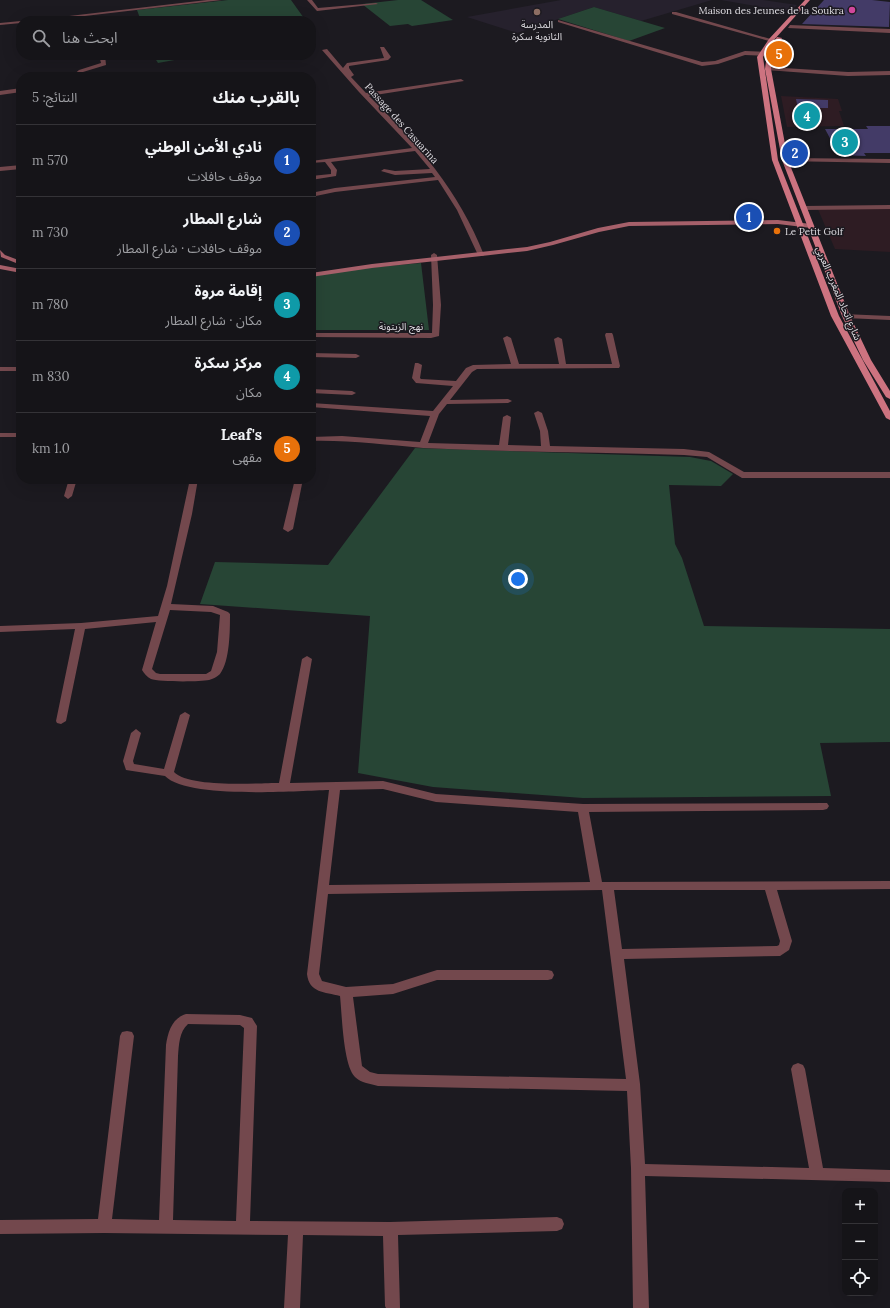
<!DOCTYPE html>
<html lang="ar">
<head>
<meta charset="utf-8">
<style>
	:root { --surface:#151418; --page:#1e1d21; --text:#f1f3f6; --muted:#9d9ea2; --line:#343337; --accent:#f2a542 }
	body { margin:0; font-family:Lora,"Noto Sans Arabic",serif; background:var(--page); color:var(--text); direction:rtl }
	.controls { position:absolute; right:12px; bottom:12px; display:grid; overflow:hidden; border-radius:8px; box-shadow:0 4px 16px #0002 }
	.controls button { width:36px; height:36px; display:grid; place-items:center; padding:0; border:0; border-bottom:1px solid var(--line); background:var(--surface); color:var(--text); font:20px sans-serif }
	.you { position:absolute; left:518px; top:579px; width:14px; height:14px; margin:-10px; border:3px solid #fff; border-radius:50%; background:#1a73e8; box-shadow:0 0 0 6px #1a73e833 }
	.badge { display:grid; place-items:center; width:26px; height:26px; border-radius:50%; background:var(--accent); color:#fff; font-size:13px; font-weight:700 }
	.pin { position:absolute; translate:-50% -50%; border:2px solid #fff; box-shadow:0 1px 4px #0006 }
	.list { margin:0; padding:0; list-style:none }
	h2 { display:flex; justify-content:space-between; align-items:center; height:52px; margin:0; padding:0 16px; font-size:17px }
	h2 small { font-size:13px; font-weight:400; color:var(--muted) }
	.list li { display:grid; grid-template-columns:26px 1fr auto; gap:12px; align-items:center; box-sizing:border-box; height:72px; padding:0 16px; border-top:1px solid var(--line) }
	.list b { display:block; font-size:15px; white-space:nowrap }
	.list p { margin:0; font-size:13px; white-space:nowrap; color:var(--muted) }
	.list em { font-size:13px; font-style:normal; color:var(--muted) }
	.icon { flex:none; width:22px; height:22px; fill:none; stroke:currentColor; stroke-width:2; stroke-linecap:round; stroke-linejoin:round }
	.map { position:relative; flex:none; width:890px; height:1308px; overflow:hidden; direction:ltr }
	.search { position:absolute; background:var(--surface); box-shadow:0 4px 16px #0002; left:16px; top:16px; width:300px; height:44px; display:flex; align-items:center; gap:10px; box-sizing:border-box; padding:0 14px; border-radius:16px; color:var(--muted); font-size:15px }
	.panel { position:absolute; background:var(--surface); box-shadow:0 4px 16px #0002; left:16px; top:72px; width:300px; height:412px; border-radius:16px; direction:rtl }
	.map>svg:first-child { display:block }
	.commercial { fill:#2e1c23 }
	.built { fill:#26212d }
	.green { fill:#274535 }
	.building { fill:#433b67 }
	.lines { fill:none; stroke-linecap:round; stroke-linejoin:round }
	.minor { fill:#73484d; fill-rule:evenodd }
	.tertiary { fill:#73484d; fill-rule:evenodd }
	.secondary { fill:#a6606a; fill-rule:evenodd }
	.primary { fill:#cd7380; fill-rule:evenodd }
	.hotel-dot { fill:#d1479c; stroke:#1c1a20; stroke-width:1.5 }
	.education-dot { fill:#8d6e63; stroke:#1c1a20; stroke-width:1.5 }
	.food-dot { fill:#e8710a; stroke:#1c1a20; stroke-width:1.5 }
	.labels { text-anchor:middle; stroke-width:3; stroke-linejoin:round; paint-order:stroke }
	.far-poi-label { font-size:10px; fill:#dddbe0; stroke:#1c1a20; text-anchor:end }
	.far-street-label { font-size:10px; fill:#dddbe0; stroke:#1c1a20 }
</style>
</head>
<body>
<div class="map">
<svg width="890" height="1308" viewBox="0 0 890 1308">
	<rect width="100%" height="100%" fill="#1c1a20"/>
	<path class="commercial" d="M781,96L838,99L842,111H839L844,126L787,127Z
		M817,207H890V252L835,249Z"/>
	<path class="built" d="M561,0H712L641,21L594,7L517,33L467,17Z
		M721,0H763L797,5L790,12Z"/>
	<path class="green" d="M228,0H291L306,21H141L137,10Z
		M398,0H421L453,20L412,26L408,24L390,26L362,4Z
		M594,7L665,28L629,41L558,19Z
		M153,55H202L158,63Z
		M421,263L429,330H311V276L356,269Z
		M415,448L690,457L711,461L733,474L721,486L669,485L675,544L682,558L704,626L890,629V742L820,743L831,796L583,798L433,787L358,773L370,616L200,604L215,562L328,565Z"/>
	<path class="building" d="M824,0H872L890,2L889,27L802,24Z
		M796,99L828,100V108H812L817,124L801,125Z
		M866,126H890V153H864L866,156L839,155L825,129H868Z"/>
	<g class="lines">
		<path class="minor" d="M307,0H312L318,8L376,3L378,4L317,11Z
			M672,12H676L774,40L769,41L672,14Z
			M558,20L702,62L715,61L745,51L770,52L773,54L770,56L745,55L718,64L702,66L558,22Z
			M790,25L890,29V33L788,28Z
			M380,47H384L391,57L388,60L349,66V68L354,75L351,77L366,93L461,79L464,81L369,96C418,144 459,191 484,255L483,256L478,255L457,210L438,180L335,192L311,197V193L335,188L435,177L432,173L395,175L381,171L384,169L395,171L430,169L415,151L331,162L337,170L336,176L311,180V176L331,174V170L325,162L311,163V161L412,148L359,92L322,50L327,49L343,68L347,63L384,58Z
			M99,55H105L106,65L83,72L77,77H71L79,70L101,63Z
			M768,67L848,72L890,71V75L848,76L766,70L765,69Z
			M21,88V92L0,95V91Z
			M21,165V169L0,171V167Z
			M890,205V209L803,210L800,208L803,206Z
			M434,253L437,255L441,305L439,336L431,338L311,337V333H432L433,305L431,255Z
			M843,314L890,316V320L846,318H843Z
			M606,333H612L613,335L620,366L619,368L477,369L472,372L450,400L508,399L512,401L508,403L447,404L439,414L428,443L499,445L503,417L507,415L511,417L508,445L541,446L540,431L534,413L538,411L542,413L548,431L550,446L684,449L709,452L744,472H890V478H742L707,457L684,455C597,452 510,452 423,448C385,445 349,440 311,441V437L342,436L420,442L430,416L311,407V403L433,411L453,386L416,383L412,378L415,363H418L422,365L420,378L421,379L456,381L466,368L473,365L511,364L503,338L507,336L511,338L519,364H559L554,339L558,337L562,339L566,364H612L605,335Z
			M311,353L356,354L360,356L356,358L311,357Z
			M0,367H21V371H0Z
			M311,389L352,391L356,393L352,395L311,393Z
			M0,433H21V437H0Z
			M69,479H77L72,496L68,499L64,496Z
			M190,479H198L192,514L171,604L213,606L228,612L230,614C230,630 230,661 220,674C217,677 213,679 209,680C200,682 158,682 151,679C147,677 144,673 142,670L156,622L85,629L66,721L61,724L57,723L56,721L75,629L0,632V626L81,623L158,616L167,586ZM170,610L211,612L220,615L217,652L211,671L206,674H160L156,673L152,669Z
			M295,479H303L293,529L288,532L283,529Z
			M307,656L312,659L290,783L383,781L436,794L583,804L827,803L829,806L827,809L823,810L589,812L602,882L890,881V889L777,890L792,941L789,950L780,956L624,959L640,1084L645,1164L809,1168L791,1069L793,1065L798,1063L803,1065L805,1069L823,1168L890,1170V1182L645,1176L649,1308H633L631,1168L627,1091L378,1086C371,1084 361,1083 355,1077C343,1065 342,1014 340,996C325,992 309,993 307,974L329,790C295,791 187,799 165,776L126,770L123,761L131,733L136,729L141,733L133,761L134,764L164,769L180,715L185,712L190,715L174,772C189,788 257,783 279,783L302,659ZM383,789L436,802L578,812L590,882L329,885L340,790ZM602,890L626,1079L378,1074L370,1072L362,1066L353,997L393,994L437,980H548L552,979L554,975L552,971L548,970H437L393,984L346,987L322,981L319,974L328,894ZM614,890H765L780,941L779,945L777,946L622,949Z
			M186,1014L240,1015L252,1018L257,1026L250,1221L390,1222L557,1217L562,1219L564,1224L562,1229L557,1231L398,1235L400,1308H386L385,1306L383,1236L303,1235L300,1308H284L288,1235L104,1233L0,1234V1220L98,1219L120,1036L122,1032L127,1031L132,1032L134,1036L112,1219L159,1220L166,1045C168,1032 172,1018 186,1014ZM188,1024L240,1025L244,1028L236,1221L173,1220L178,1056C179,1045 179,1032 188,1024Z"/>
		<path class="tertiary" d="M207,0H222L42,21H26Z
			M21,21V23L0,25V23L21,21H23Z
			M785,158L890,159V163L783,161V159Z"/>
		<path class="secondary" d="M778,220L811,224L814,226L811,228L778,224L629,226L599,232L553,245L527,251L372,268L311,277V273L372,264L527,247L550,242L598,228L629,222Z
			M0,250L5,255L21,261V265L1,257Z
			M0,265L21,269V273L0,269Z"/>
		<path class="primary" d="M805,0H810L773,41L763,57L778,160L839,316L890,411V420L886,418L831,316L772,160L757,57L769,39Z
			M777,37L782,38L773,54L771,69L788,160L850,316L871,360L890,391V399L886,397L863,360L842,316L782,160L765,69L767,54Z"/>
	</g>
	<circle class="hotel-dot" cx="852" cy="10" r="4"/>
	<circle class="education-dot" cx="537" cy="12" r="4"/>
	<circle class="food-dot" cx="777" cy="231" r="4"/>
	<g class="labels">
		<g class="far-poi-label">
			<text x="844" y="14">Maison des Jeunes de la Soukra</text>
			<text x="537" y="28" text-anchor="middle">المدرسة<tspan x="537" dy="12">الثانوية سكرة</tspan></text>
			<text x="785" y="235" text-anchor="start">Le Petit Golf</text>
		</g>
		<g class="far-street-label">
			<text transform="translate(402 123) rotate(48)" y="4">Passage des Casuarina</text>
			<text transform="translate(839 293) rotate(67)" y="4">شارع اتحاد المغرب العربي</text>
			<text x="401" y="330">نهج الزيتونة</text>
		</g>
	</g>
</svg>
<div class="controls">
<button>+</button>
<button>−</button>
<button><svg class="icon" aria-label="locate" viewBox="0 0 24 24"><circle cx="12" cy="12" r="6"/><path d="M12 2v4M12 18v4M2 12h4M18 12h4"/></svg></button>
</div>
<div class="you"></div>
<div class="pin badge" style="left:749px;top:217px;background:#1a4fb4">1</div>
<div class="pin badge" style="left:795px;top:153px;background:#1a4fb4">2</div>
<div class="pin badge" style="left:845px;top:142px;background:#0f9aa8">3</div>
<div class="pin badge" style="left:807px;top:116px;background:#0f9aa8">4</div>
<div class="pin badge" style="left:779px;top:54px;background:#e8710a">5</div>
<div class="search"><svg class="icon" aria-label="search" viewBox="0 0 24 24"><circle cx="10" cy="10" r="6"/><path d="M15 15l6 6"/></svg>ابحث هنا</div>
<section class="panel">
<h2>بالقرب منك<small>النتائج: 5</small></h2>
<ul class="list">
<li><span class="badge" style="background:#1a4fb4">1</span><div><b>نادي الأمن الوطني</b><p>موقف حافلات</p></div><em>570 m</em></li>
<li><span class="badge" style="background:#1a4fb4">2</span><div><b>شارع المطار</b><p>موقف حافلات · شارع المطار</p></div><em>730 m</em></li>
<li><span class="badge" style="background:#0f9aa8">3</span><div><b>إقامة مروة</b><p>مكان · شارع المطار</p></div><em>780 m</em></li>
<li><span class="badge" style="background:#0f9aa8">4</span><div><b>مركز سكرة</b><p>مكان</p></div><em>830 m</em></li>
<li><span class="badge" style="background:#e8710a">5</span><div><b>Leaf's</b><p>مقهى</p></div><em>1.0 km</em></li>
</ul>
</section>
</div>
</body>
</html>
